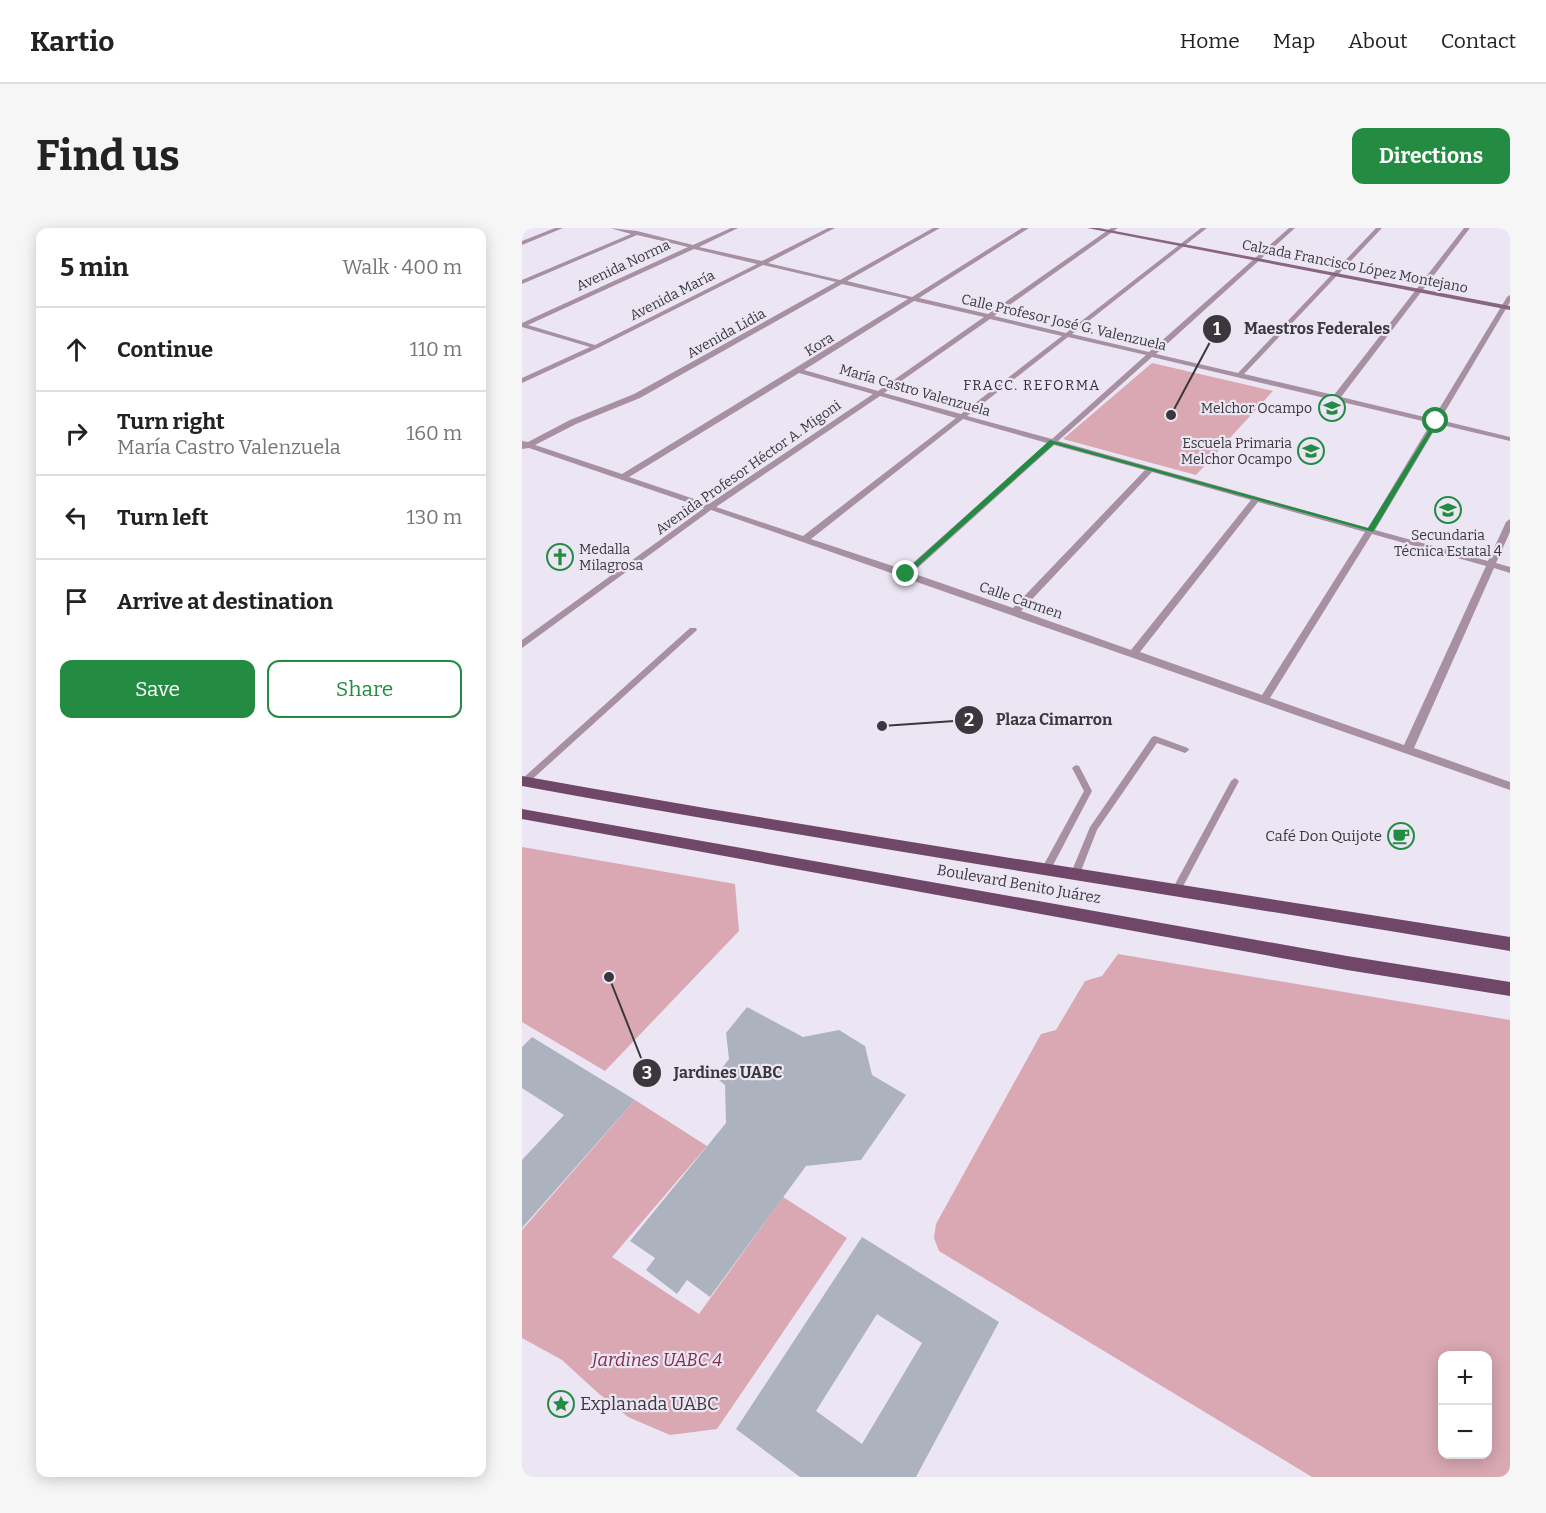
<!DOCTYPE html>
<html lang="en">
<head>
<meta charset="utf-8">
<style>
	:root { --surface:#fff; --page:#f6f6f6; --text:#222; --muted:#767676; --line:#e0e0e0; --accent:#238c42 }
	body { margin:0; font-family:Bitter,serif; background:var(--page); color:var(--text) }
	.controls { position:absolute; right:18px; bottom:18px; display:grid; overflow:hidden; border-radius:12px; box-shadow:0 3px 15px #0003 }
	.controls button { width:54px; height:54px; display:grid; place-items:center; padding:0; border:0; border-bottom:2px solid var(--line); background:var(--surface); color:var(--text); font:30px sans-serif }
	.stop { position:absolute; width:18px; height:18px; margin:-14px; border:4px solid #238c42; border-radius:50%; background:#fff }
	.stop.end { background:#238c42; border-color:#fff; box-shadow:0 2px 6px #0008 }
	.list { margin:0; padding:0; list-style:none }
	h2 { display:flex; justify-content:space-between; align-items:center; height:78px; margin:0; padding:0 24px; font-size:26px }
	h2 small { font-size:20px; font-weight:400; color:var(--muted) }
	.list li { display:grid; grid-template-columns:39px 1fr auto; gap:18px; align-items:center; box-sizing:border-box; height:84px; padding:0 24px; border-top:2px solid var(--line) }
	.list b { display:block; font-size:22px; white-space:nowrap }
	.list p { margin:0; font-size:20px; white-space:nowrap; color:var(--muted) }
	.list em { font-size:20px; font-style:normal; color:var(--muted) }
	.actions { display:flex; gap:12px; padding:18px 24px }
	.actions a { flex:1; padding:14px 0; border:2px solid var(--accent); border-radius:12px; text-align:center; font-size:21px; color:var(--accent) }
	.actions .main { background:var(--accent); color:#fff }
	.icon { flex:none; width:33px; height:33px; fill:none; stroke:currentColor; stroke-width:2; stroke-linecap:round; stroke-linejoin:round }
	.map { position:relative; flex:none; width:988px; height:1249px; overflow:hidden; border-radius:12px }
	header { display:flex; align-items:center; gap:36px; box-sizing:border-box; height:84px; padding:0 30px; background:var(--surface); border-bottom:2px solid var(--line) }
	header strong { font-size:28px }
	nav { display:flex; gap:33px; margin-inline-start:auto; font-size:21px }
	.intro { display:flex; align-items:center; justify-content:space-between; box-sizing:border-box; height:144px; padding:0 36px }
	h1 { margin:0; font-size:42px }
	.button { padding:15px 27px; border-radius:12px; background:var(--accent); color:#fff; font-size:21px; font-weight:700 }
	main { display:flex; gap:36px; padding:0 36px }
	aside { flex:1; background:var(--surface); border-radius:12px; box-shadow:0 3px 15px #0003 }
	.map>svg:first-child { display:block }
	.green { fill:#d9a8b2; fill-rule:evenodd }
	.building { fill:#adb2bf; fill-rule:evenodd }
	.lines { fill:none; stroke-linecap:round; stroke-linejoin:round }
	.service { fill:#a890a3; fill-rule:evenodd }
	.minor { fill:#a890a3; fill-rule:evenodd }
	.secondary { fill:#886580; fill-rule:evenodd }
	.primary { fill:#704768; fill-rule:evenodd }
	.route { fill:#238c42 }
	.labels { text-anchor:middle; stroke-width:4.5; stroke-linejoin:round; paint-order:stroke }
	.far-street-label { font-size:14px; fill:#3a383d; stroke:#ece6f4 }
	.far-neighbourhood-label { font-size:14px; letter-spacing:1.5px; fill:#34303a; stroke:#ece6f4 }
	.far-poi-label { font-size:14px; fill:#3a383d; stroke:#ece6f4; text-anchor:end }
	.poi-label { font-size:15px; fill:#3a383d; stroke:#ece6f4; text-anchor:end }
	.street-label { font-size:15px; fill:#3a383d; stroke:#ece6f4 }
	.near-park-label { font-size:18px; font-style:italic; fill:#822e47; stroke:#ece6f4 }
	.near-poi-label { font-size:18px; fill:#3a383d; stroke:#ece6f4; text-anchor:start }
	.leader { fill:none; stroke:#3a383d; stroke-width:2 }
	.callout-dot { fill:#3a383d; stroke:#ece6f4; stroke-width:2 }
	.mark-label { font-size:18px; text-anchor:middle; font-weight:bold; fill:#fff }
	.callout-label { font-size:16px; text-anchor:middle; font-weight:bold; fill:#3a383d; stroke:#ece6f4; stroke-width:4.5; stroke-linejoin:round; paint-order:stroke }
</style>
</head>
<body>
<header>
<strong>Kartio</strong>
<nav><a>Home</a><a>Map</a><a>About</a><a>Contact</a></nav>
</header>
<div class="intro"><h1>Find us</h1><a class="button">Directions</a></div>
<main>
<aside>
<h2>5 min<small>Walk · 400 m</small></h2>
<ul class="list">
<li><svg class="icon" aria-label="ahead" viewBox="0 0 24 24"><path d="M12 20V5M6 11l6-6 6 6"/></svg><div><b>Continue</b></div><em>110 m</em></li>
<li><svg class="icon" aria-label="right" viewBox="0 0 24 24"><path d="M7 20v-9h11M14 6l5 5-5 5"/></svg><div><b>Turn right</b><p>María Castro Valenzuela</p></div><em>160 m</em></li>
<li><svg class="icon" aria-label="left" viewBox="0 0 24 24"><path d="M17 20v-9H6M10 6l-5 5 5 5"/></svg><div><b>Turn left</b></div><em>130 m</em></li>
<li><svg class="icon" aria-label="arrive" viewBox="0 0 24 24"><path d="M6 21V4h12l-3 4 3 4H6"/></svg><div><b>Arrive at destination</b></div></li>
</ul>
<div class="actions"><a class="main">Save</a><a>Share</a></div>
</aside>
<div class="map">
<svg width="988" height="1249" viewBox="0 0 988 1249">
	<rect width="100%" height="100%" fill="#ece6f4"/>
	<path class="green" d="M630,135L751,163L674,247L541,211Z
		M0,619L213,656L217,703L83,843L0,794Z
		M596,726L988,792V1249H790L417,1023L412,1010L414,996L519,806L534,802L563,753L580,748ZM921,1128H966V1226H921Z
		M113,872L185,918L90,1029L177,1086L261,969L325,1010L195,1201L148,1207L106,1189L76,1165L40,1132L0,1110V1002Z"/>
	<path class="building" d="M225,779L281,809L317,802L343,818L350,847L384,867L339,932L284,938L188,1069L165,1052L155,1066L124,1042L133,1030L108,1013L204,895L203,857L193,849L207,831L204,805Z
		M10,809L113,872L0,1000V932L42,887L0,860V819Z
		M340,1009L477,1094L394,1249H278L214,1201ZM355,1086L400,1115L340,1216L294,1183Z"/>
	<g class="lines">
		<path class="service" d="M168,400H174L175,402L5,556H0V551Z
			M633,508L666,520L667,522L663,525L635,515L575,602L557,648H551L549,645L568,599L630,509Z
			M554,537L557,538L570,563L528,643H522L520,640L562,563L550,540Z
			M713,550L717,553L658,664H652L650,661L652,658L709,553Z"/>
		<path class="minor" d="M33,0H41L0,17V13Z
			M88,0L115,3L171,17L209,0H216L177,19L240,33L306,0H313L246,35L318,52L411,0H418L325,53L390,69L500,0H507L397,70L466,86L589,0H596L472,88L544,105L679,0H685L550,106L627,124L767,0H773L634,126L716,145L854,0H860L722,146L812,167L942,0H948L819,169L911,191L985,69L988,67V74L918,192L988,209V213L916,196L853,302L966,333L984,294L988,291V304L974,335L988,339V345L972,340L892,520L988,554V562L189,282L0,420V412L182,280L7,220L0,221V213L6,214L48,192L112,166L314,54L241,37L76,120L0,155V150L68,119L0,99V95L166,19L115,7L0,56V52L109,6ZM172,21L235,36L73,117L6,97ZM320,56L386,71L100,246L13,217L54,196L118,170ZM392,73L462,89L356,163L282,142ZM468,91L540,108L439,186L362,165ZM546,109L624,127L530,211L445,188ZM630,129L909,195L846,300L536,213ZM277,145L351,166L187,276L107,249ZM358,168L434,190L281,308L194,279ZM441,191L525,215L383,342L289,311ZM532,217L623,242L491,380L390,345ZM630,244L729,272L609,422L499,383ZM736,274L843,304L740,467L618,424ZM850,306L964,338L882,517L748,470Z"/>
		<path class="secondary" d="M565,0H577L988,78V82Z"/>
		<path class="primary" d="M0,548C328,607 659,656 988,709V723C659,668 328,618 0,558Z
			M0,581L825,728L988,754V768L825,742L0,591Z"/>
	</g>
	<path class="route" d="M914,191L917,193L851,304L532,216L386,347L380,346L528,212L846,300Z"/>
	<defs>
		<symbol id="school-ring" viewBox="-11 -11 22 22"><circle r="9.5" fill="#ece6f4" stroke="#238c42" stroke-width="1.5"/><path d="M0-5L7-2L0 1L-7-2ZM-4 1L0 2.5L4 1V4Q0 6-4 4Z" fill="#238c42"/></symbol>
		<symbol id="church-ring" viewBox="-11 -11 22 22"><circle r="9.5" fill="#ece6f4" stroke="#238c42" stroke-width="1.5"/><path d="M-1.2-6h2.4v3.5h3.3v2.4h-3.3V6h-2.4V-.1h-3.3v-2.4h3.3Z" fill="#238c42"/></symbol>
		<symbol id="cafe-ring" viewBox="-11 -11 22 22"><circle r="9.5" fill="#ece6f4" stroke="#238c42" stroke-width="1.5"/><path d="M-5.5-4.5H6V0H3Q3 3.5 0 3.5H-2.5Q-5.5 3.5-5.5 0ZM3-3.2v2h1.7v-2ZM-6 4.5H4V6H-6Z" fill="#238c42"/></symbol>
		<symbol id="sight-ring" viewBox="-11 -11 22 22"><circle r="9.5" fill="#ece6f4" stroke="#238c42" stroke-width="1.5"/><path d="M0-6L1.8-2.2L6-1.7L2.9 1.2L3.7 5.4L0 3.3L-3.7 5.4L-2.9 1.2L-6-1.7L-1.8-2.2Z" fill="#238c42"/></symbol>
	</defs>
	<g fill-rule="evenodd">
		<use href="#school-ring" x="795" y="165" width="30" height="30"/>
		<use href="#school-ring" x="774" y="208" width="30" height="30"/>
		<use href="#school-ring" x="911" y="267" width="30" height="30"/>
		<use href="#church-ring" x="23" y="314" width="30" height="30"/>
		<use href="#cafe-ring" x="864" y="593" width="30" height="30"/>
		<use href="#sight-ring" x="24" y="1161" width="30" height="30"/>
	</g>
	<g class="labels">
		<g class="far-street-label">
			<text transform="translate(101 37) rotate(-25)" y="5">Avenida Norma</text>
			<text transform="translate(833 38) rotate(11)" y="5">Calzada Francisco López Montejano</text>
			<text transform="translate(150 67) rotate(-27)" y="5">Avenida María</text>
			<text transform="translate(542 94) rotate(13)" y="5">Calle Profesor José G. Valenzuela</text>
			<text transform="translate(204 105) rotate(-29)" y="5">Avenida Lidia</text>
			<text transform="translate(297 116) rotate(-32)" y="5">Kora</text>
			<text transform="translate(393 162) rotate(16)" y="5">María Castro Valenzuela</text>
			<text transform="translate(226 239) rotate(-35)" y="5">Avenida Profesor Héctor A. Migoni</text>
			<text transform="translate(499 372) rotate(19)" y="5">Calle Carmen</text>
		</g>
		<g class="far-neighbourhood-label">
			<text x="510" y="162">FRACC. REFORMA</text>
		</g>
		<g class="far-poi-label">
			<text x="790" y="185">Melchor Ocampo</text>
			<text x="770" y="220">Escuela Primaria<tspan x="770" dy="16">Melchor Ocampo</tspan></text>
			<text x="926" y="312" text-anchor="middle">Secundaria<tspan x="926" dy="16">Técnica Estatal 4</tspan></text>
			<text x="57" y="326" text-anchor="start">Medalla<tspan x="57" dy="16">Milagrosa</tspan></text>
		</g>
		<g class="poi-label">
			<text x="860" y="613">Café Don Quijote</text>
		</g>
		<g class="street-label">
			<text transform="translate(497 656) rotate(10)" y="5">Boulevard Benito Juárez</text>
		</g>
		<g class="near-park-label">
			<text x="135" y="1138">Jardines UABC 4</text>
		</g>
		<g class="near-poi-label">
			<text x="58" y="1182">Explanada UABC</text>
		</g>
	</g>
	<path class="leader" d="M649 187L695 101M360 498L447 492M87 749L125 845"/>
	<g class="callout-dot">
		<circle cx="649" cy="187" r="6"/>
		<circle cx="360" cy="498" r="6"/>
		<circle cx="87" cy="749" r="6"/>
		<circle cx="695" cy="101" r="15"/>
		<circle cx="447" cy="492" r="15"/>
		<circle cx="125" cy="845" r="15"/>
	</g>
	<g class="mark-label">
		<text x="695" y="107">1</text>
		<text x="447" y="498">2</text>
		<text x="125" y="851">3</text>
	</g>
	<g class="callout-label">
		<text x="795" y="106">Maestros Federales</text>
		<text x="532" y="497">Plaza Cimarron</text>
		<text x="206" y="850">Jardines UABC</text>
	</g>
</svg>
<div class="controls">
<button>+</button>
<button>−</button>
</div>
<div class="stop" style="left:914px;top:193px"></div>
<div class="stop end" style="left:384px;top:346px"></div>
</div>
</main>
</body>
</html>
